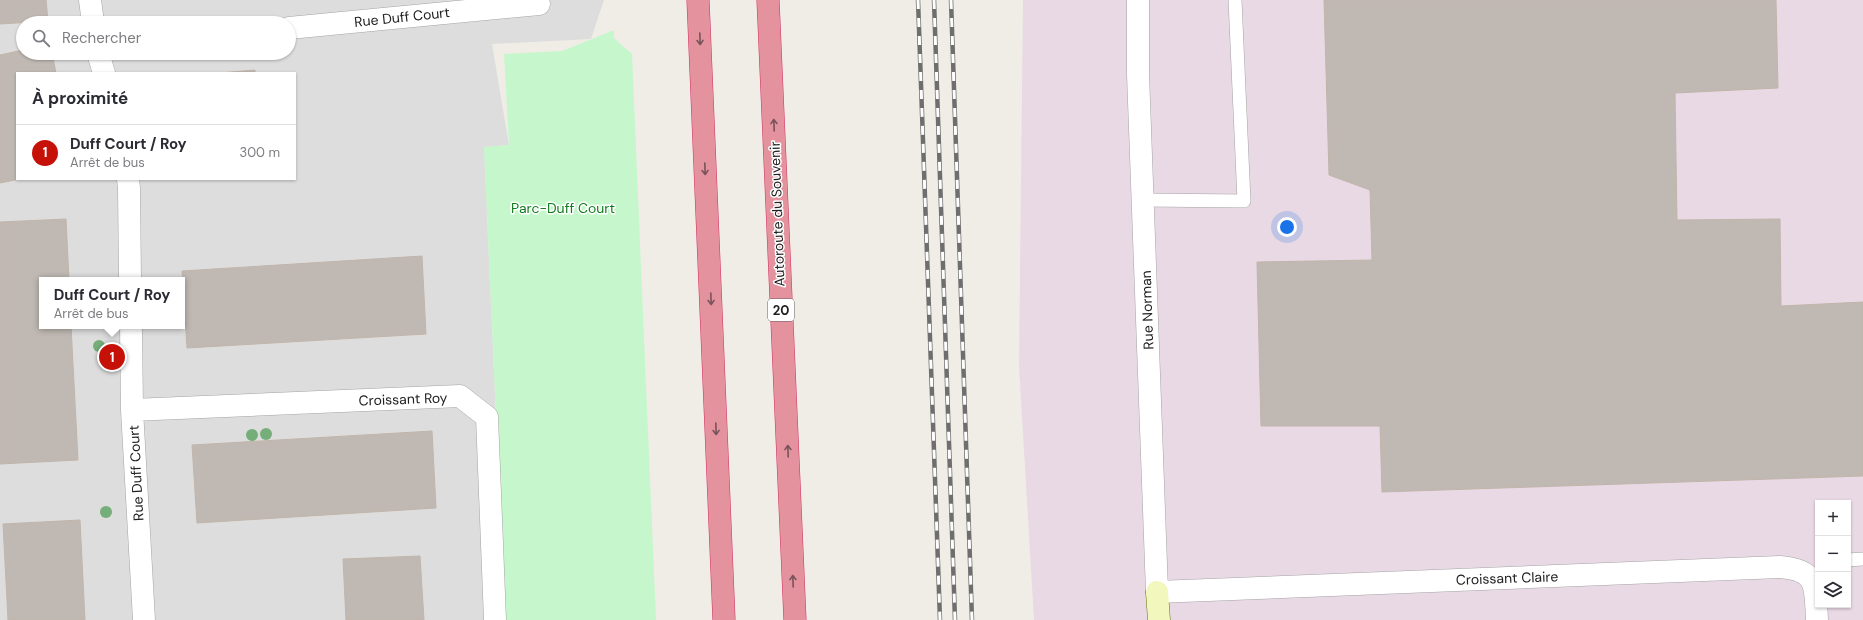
<!DOCTYPE html>
<html lang="fr">
<head>
<meta charset="utf-8">
<style>
	:root { --surface:#fff; --page:#f2f2f3; --text:#2b2b33; --muted:#7c7c81; --line:#e1e1e2; --accent:#c61109 }
	body { margin:0; font-family:"DM Sans",sans-serif; background:var(--page); color:var(--text) }
	.controls { position:absolute; right:12px; bottom:12px; display:grid; overflow:hidden; border-radius:0px; box-shadow:0 1px 3px #0004 }
	.controls button { width:36px; height:36px; display:grid; place-items:center; padding:0; border:0; border-bottom:1px solid var(--line); background:var(--surface); color:var(--text); font:20px sans-serif }
	.you { position:absolute; left:1287px; top:227px; width:14px; height:14px; margin:-10px; border:3px solid #fff; border-radius:50%; background:#1a73e8; box-shadow:0 0 0 6px #1a73e833 }
	.badge { display:grid; place-items:center; width:26px; height:26px; border-radius:50%; background:var(--accent); color:#fff; font-size:13px; font-weight:700 }
	.pin { position:absolute; translate:-50% -50%; border:2px solid #fff; box-shadow:0 1px 4px #0006 }
	.popup { position:absolute; left:39px; top:277px; width:146px; height:52px; box-sizing:border-box; display:grid; place-content:center; border-radius:0px; background:var(--surface); filter:drop-shadow(0 1px 3px #0005); font-size:13px; white-space:nowrap; color:var(--muted) }
	.popup b { font-size:15px; color:var(--text) }
	.popup::after { content:''; position:absolute; left:50%; top:100%; margin-left:-8px; border:8px solid transparent; border-top-color:var(--surface) }
	.list { margin:0; padding:0; list-style:none }
	h2 { display:flex; justify-content:space-between; align-items:center; height:52px; margin:0; padding:0 16px; font-size:17px }
	h2 small { font-size:13px; font-weight:400; color:var(--muted) }
	.list li { display:grid; grid-template-columns:26px 1fr auto; gap:12px; align-items:center; box-sizing:border-box; height:56px; padding:0 16px; border-top:1px solid var(--line) }
	.list b { display:block; font-size:15px; white-space:nowrap }
	.list p { margin:0; font-size:13px; white-space:nowrap; color:var(--muted) }
	.list em { font-size:13px; font-style:normal; color:var(--muted) }
	.icon { flex:none; width:22px; height:22px; fill:none; stroke:currentColor; stroke-width:2; stroke-linecap:round; stroke-linejoin:round }
	.map { position:relative; flex:none; width:1863px; height:620px; overflow:hidden }
	.search { position:absolute; background:var(--surface); box-shadow:0 1px 3px #0004; left:16px; top:16px; width:280px; height:44px; display:flex; align-items:center; gap:10px; box-sizing:border-box; padding:0 14px; border-radius:22px; color:var(--muted); font-size:15px }
	.panel { position:absolute; background:var(--surface); box-shadow:0 1px 3px #0004; left:16px; top:72px; width:280px; height:108px; border-radius:0px }
	.map>svg:first-child { display:block }
	.residential { fill:#dedddd; fill-rule:evenodd }
	.industrial { fill:#e9d9e5; fill-rule:evenodd }
	.park { fill:#c6f7cc }
	.building { fill:#c0b9b3; stroke:#c1b5aa }
	.lines { fill:none; stroke-linecap:round; stroke-linejoin:round }
	.lane-casing { stroke:#a4a4a4; stroke-width:14 }
	.street-casing { stroke:#a4a4a4; stroke-width:23 }
	.secondary-casing { stroke:#64730a; stroke-width:23 }
	.highway-casing { stroke:#d32e60; stroke-width:23 }
	.lane { stroke:#fff; stroke-width:13 }
	.street { stroke:#fff; stroke-width:22 }
	.secondary { stroke:#f2f7be; stroke-width:22 }
	.highway { stroke:#e3929e; stroke-width:22 }
	.rail-casing { stroke:#6e6e6e; stroke-width:4.5 }
	.rail { stroke:#fff; stroke-width:3; stroke-dasharray:9; stroke-linecap:butt }
	.tree { fill:#75ae78 }
	.oneway { stroke:#785359 }
	.labels { text-anchor:middle; stroke-width:3; stroke-linejoin:round; paint-order:stroke }
	.shield { fill:#fff; stroke:#636363; stroke-width:1 }
	.shield-label { font-size:13px; font-weight:bold; fill:#202020 }
	.street-label { font-size:14px; fill:#202020; stroke:#fff }
	.park-label { font-size:14px; fill:#117b1e; stroke:#fff }
</style>
</head>
<body>
<div class="map">
<svg width="1863" height="620" viewBox="0 0 1863 620">
	<rect width="100%" height="100%" fill="#f0ede7"/>
	<path class="residential" d="M0,0H604L591,39L492,44L509,145L484,147L505,620H0ZM23,23H289V53H23ZM17,73H295V179H17ZM42,280H182V326H42Z"/>
	<path class="industrial" d="M1023,0H1863V620H1034L1019,366ZM1818,503H1848V605H1818Z"/>
	<path class="park" d="M614,30V38L632,54L656,620H505L484,147L509,145L504,54L562,51Z"/>
	<path class="building" d="M0,0H46L48,21L0,24Z
		M1324,0H1776L1778,88L1675,93L1677,220L1780,219L1781,306L1863,302V476L1382,492L1380,426H1261L1257,262L1372,260L1370,190L1329,175Z
		M23,50V53H52L56,73H17V179H20L0,183V55Z
		M255,70V73H220Z
		M66,219L69,280H42V326H71L78,460L0,464V222Z
		M422,256L426,334L187,348L182,271Z
		M432,431L436,508L197,523L192,445Z
		M80,520L85,620H8L3,524Z
		M420,556L424,620H346L343,559Z"/>
	<g class="lines">
		<defs>
			<path id="lane" d="M1143,200L1244,201L1235,0
				M1848,560L1863,559"/>
			<path id="street" d="M90,0L93,23
				M1138,0V74L1157,592L1780,567C1819,570 1815,587 1817,620
				M289,28L539,4
				M98,53L104,73
				M128,179L129,188L130,280
				M131,326L132,410L144,620
				M132,410L460,396L487,417L495,620"/>
			<path id="secondary" d="M1157,592L1159,620"/>
			<path id="highway" d="M698,0L724,620
				M768,0L795,620"/>
		</defs>
		<use href="#lane" class="lane-casing"/>
		<use href="#street" class="street-casing"/>
		<use href="#secondary" class="secondary-casing"/>
		<use href="#highway" class="highway-casing"/>
		<use href="#lane" class="lane"/>
		<use href="#street" class="street"/>
		<use href="#secondary" class="secondary"/>
		<use href="#highway" class="highway"/>
		<defs>
			<path id="rail" d="M918,0L940,620
				M934,0L955,620
				M951,0L972,620"/>
		</defs>
		<use href="#rail" class="rail-casing"/>
		<use href="#rail" class="rail"/>
	</g>
	<g class="tree">
		<circle cx="99" cy="346" r="6"/>
		<circle cx="266" cy="434" r="6"/>
		<circle cx="252" cy="435" r="6"/>
		<circle cx="106" cy="512" r="6"/>
	</g>
	<defs><path id="oneway-shaft" d="M-6 0H5M1.5-3L5.5 0L1.5 3" fill="none" stroke-width="1.6" stroke-linecap="round" stroke-linejoin="round"/></defs>
	<g class="oneway">
		<use href="#oneway-shaft" transform="translate(700 39) rotate(88)"/>
		<use href="#oneway-shaft" transform="translate(774 125) rotate(-92)"/>
		<use href="#oneway-shaft" transform="translate(705 169) rotate(88)"/>
		<use href="#oneway-shaft" transform="translate(711 299) rotate(88)"/>
		<use href="#oneway-shaft" transform="translate(716 429) rotate(88)"/>
		<use href="#oneway-shaft" transform="translate(788 451) rotate(-92)"/>
		<use href="#oneway-shaft" transform="translate(793 581) rotate(-92)"/>
	</g>
	<g class="labels">
		<rect class="shield" x="768" y="299" width="26" height="22" rx="3"/>
		<g class="shield-label">
			<text x="781" y="315">20</text>
		</g>
		<g class="street-label">
			<text transform="translate(402 17) rotate(-6)" y="5">Rue Duff Court</text>
			<text transform="translate(777 214) rotate(-92)" y="5">Autoroute du Souvenir</text>
			<text transform="translate(1147 310) rotate(-92)" y="5">Rue Norman</text>
			<text transform="translate(403 399) rotate(-2)" y="5">Croissant Roy</text>
			<text transform="translate(136 473) rotate(-93)" y="5">Rue Duff Court</text>
			<text transform="translate(1507 578) rotate(-2)" y="5">Croissant Claire</text>
		</g>
		<g class="park-label">
			<text x="563" y="213">Parc-Duff Court</text>
		</g>
	</g>
</svg>
<div class="controls">
<button>+</button>
<button>−</button>
<button><svg class="icon" aria-label="layers" viewBox="0 0 24 24"><path d="M12 4l9 5-9 5-9-5zM3 14l9 5 9-5"/></svg></button>
</div>
<div class="you"></div>
<div class="pin badge" style="left:112px;top:357px">1</div>
<div class="popup"><b>Duff Court / Roy</b>Arrêt de bus</div>
<div class="search"><svg class="icon" aria-label="search" viewBox="0 0 24 24"><circle cx="10" cy="10" r="6"/><path d="M15 15l6 6"/></svg>Rechercher</div>
<section class="panel">
<h2>À proximité<small></small></h2>
<ul class="list">
<li><span class="badge">1</span><div><b>Duff Court / Roy</b><p>Arrêt de bus</p></div><em>300 m</em></li>
</ul>
</section>
</div>
</body>
</html>
